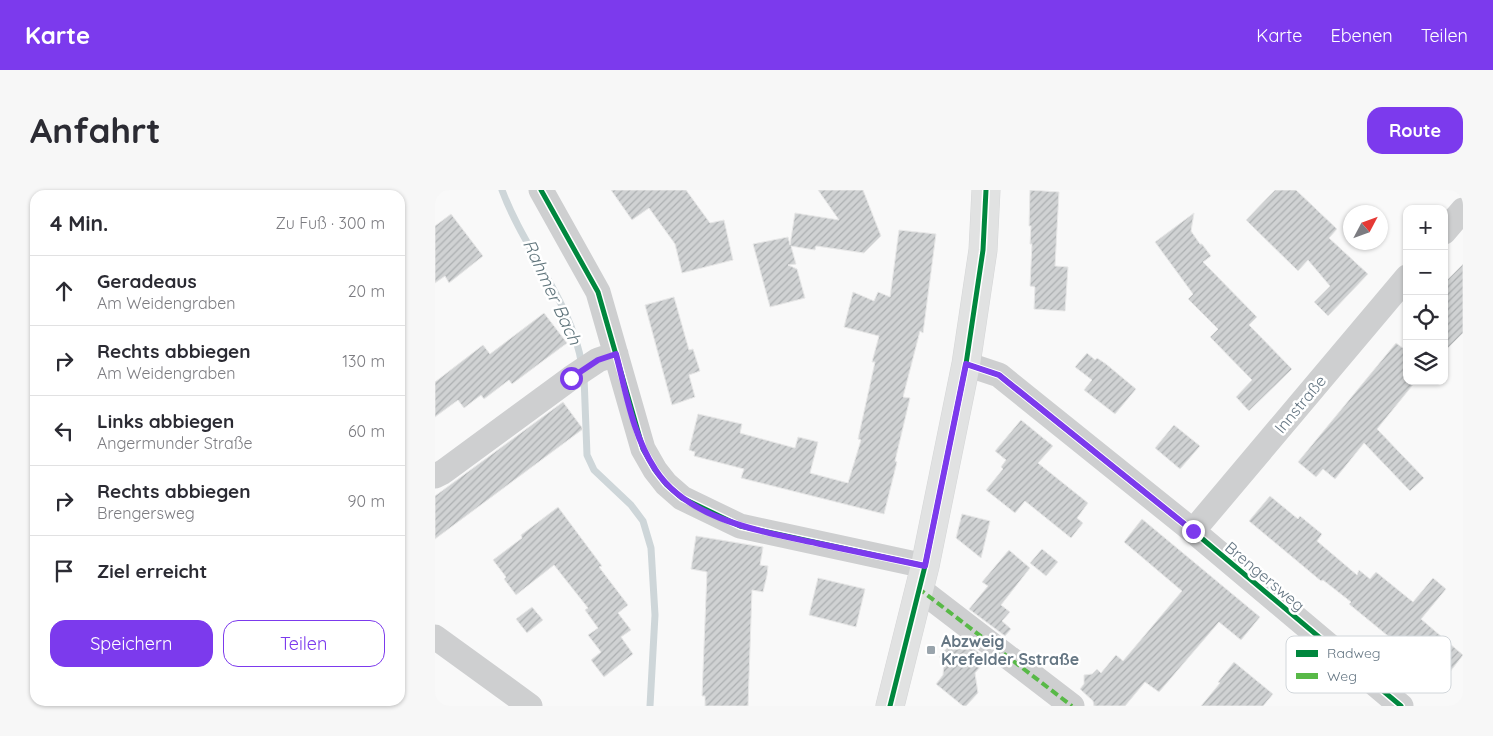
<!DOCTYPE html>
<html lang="de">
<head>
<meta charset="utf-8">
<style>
	:root { --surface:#fff; --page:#f7f7f7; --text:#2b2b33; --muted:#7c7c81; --line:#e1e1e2; --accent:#7c3aed }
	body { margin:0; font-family:Quicksand,sans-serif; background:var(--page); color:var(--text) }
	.controls { position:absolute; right:15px; top:15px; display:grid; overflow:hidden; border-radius:10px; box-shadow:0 1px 4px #0004 }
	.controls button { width:45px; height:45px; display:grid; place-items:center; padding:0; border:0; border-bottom:1px solid var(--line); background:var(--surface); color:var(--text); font:25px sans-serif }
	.compass { position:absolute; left:908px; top:15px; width:45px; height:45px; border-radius:50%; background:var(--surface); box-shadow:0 1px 4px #0004; rotate:49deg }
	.stop { position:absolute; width:15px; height:15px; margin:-11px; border:4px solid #7c3aed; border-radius:50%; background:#fff }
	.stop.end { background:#7c3aed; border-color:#fff; box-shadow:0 1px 5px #0008 }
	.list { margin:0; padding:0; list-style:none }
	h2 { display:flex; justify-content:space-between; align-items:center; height:65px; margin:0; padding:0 20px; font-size:21px }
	h2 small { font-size:16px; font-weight:400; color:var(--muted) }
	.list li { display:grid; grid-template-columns:32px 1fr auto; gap:15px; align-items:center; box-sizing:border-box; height:70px; padding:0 20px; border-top:1px solid var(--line) }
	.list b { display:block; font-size:19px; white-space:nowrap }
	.list p { margin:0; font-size:16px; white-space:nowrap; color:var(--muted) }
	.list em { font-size:16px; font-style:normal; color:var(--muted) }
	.actions { display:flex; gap:10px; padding:15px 20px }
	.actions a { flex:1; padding:11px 0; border:1px solid var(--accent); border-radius:15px; text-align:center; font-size:18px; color:var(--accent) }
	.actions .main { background:var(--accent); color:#fff }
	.icon { flex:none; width:28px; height:28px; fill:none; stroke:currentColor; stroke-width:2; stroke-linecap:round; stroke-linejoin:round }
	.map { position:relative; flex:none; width:1028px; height:516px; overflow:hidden; border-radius:15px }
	header { display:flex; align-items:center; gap:30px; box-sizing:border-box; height:70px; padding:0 25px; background:var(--accent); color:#fff }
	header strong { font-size:24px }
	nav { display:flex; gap:28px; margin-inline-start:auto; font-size:18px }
	.intro { display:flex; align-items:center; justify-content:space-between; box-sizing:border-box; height:120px; padding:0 30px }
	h1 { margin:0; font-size:35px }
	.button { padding:12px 22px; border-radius:15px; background:var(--accent); color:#fff; font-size:18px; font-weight:700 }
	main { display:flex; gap:30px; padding:0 30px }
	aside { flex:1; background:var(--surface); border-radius:15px; box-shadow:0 1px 4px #0004 }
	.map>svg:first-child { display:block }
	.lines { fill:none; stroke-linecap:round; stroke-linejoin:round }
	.stream { stroke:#ced6d9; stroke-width:7 }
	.building { fill:url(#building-hatch); stroke:#e8e8e8 }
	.secondary-casing { stroke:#d5d6d7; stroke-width:29 }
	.minor { stroke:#cecfd0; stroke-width:25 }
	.secondary { stroke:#e1e2e2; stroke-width:28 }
	.quiet { stroke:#58b947; stroke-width:4; stroke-dasharray:8 4; stroke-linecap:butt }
	.cycleway-casing { stroke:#fff; stroke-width:8 }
	.cycleway { stroke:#00873e; stroke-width:5 }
	.route { stroke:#7c3aed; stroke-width:6 }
	.poi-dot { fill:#99a4ac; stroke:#fff; stroke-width:2 }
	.labels { text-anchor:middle; stroke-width:5; stroke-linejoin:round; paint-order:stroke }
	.street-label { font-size:16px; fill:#657683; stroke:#fff }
	.poi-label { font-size:16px; font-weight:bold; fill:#657683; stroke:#fff; text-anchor:start }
	.water-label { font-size:18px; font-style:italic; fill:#60757c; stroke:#fff }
	.key { fill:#fff; stroke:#d1d6da; stroke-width:1 }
	.key-label { font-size:14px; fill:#657683 }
</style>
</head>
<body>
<header>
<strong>Karte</strong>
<nav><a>Karte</a><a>Ebenen</a><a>Teilen</a></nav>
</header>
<div class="intro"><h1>Anfahrt</h1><a class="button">Route</a></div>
<main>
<aside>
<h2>4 Min.<small>Zu Fuß · 300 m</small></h2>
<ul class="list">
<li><svg class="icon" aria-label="ahead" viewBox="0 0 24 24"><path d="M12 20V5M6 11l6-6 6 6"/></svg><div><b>Geradeaus</b><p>Am Weidengraben</p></div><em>20 m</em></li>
<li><svg class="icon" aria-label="right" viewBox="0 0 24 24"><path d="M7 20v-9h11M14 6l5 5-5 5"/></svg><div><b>Rechts abbiegen</b><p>Am Weidengraben</p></div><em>130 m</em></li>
<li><svg class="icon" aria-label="left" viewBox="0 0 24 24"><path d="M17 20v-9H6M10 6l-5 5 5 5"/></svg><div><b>Links abbiegen</b><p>Angermunder Straße</p></div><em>60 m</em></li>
<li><svg class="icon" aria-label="right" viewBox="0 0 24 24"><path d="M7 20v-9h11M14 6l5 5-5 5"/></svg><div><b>Rechts abbiegen</b><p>Brengersweg</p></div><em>90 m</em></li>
<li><svg class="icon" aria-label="arrive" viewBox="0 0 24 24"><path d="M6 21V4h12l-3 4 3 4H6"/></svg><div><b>Ziel erreicht</b></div></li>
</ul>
<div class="actions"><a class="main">Speichern</a><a>Teilen</a></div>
</aside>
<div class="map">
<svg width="1028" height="516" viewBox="0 0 1028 516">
	<defs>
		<pattern id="building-hatch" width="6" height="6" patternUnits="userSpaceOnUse" patternTransform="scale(1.25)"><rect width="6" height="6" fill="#d0d2d3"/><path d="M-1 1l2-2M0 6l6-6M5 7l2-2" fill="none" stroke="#acafb1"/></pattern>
	</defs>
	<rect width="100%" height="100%" fill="#f9f9f9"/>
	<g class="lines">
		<path class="stream" d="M67,0C89,60 137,112 147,176
			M149,187L152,265L159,280L196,315L208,331L216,358L220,425L215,516"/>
	</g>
	<path class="building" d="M176,0H251L275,33L289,30L298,70L247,83L240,54L214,18L197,30Z
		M383,0H428L446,46L429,63L381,56L380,60L356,56L361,74L353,75L362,79L370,108L335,117L318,54L353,47L355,55L360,23L404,30Z
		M595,0L624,2L620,76L633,77L630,121L599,119L600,97L595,96L597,54H595L596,36H594Z
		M840,0H861L902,39L894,48L933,84L893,126L879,112L895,96L873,70L863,81L811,30Z
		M759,23L756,41L765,54H767L776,66L768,72L822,127L814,135L857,179L814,221L801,207L817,190L775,147L783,139L753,109L758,104L720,52Z
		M16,24L48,66L14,93L10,86L0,93V36Z
		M464,40L501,44L488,143L485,141L468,207L475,208L460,271L462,272L449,324L306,288L309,279L259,266L260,262L254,260L263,224L307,234L305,243L360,258L363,247L383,252L375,283L413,293L426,250L423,249L440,172H437L444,146L409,137L418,102L439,111L443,102L455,107Z
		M1028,74V143L1009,162V93Z
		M239,107L254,160L258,159L265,181L254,185L260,207L237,215L210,115Z
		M109,123L132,153L77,194L74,190L49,209L46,205L29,218L23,210L0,227V192L48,155L55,164Z
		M961,153L972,161V191H981L942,239L989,288L975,301L929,253L900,289L888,279L881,287L863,272Z
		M652,163L660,170L662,168L671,174L701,199L680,224L649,200L657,190L640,177Z
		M128,212L148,239L0,349V306Z
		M586,230L618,256L603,273L653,313L642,328L648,333L636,348L590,311L580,323L551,300L568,279L566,277L571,270L560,261Z
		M739,235L765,256L745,279L720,258Z
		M835,306L863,329L865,326L887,344L882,351L922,385L924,380L935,389L941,382L978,412L998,388L1011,399L986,429L1028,465L1008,491L914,414L916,412L888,390L886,391L814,331Z
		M123,317L167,376L164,377L193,415L183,423L196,440L186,447L198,464L169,487L156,470L166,462L153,445L163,438L150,420L153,418L119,375L81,405L69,389L71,387L58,370L87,348L86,345Z
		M527,324L555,331L546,368L521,348Z
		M707,329L825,427L806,450L784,432L724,502L710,492L690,516H659L658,511L645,499L649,494V485L657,484L662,479L666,483L681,465L688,471L747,401L689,352Z
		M261,346L328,357L325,375L333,376L332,385L328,402L317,400L313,516H270V506H267L272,382L256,379Z
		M607,359L623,372L611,386L595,373Z
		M574,360L595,378L566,415L575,422L567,431L576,439L570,446L534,419L553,396L547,392Z
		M383,388L430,399L421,437L374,425Z
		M97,417L108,430L92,443L81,429Z
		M519,444L552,469L540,483L543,503L531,516H528L501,494L508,485L509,471L504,467L519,450L516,447Z
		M799,472L838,504L828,516H766L785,493L783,492Z"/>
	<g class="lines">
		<defs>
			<path id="secondary" d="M455,516L490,376L531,174L548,60L551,0"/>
		</defs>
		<use href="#secondary" class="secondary-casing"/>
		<path class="minor" d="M106,0L163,102L208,259L220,280L231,294L247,308L305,336L490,376
			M1009,42L1028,20
			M531,174L564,185L758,341L966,516
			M0,286L8,282L136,188L163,170L181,164
			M758,341L972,87
			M483,398L637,516
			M0,447L95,516"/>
		<use href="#secondary" class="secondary"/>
		<path class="quiet" d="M483,398L637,516"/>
		<defs>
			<path id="cycleway" d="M106,0L163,102L208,259L220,280L231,294L247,308L305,336L490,376
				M531,174L564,185L758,341L966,516
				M455,516L490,376L531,174L548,60L551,0"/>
		</defs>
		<use href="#cycleway" class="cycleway-casing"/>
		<use href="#cycleway" class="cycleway"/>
	</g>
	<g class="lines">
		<path class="route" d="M136,188L163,170L181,164C191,202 198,246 220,279C253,331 330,342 385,354C420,361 455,369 490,376L531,174L564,185L758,341"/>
	</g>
	<rect class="poi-dot" x="491" y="455" width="10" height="10" rx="2.5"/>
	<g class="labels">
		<g class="street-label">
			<text transform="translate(865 214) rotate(-50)" y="6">Innstraße</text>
			<text transform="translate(830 386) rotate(40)" y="6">Brengersweg</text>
		</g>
		<g class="poi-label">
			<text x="506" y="457">Abzweig<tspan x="506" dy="18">Krefelder Sstraße</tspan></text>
		</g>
		<g class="water-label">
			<text transform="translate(117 102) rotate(65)" y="6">Rahmer Bach</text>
		</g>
	</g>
	<rect x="851" y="446" width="165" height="57" rx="8" class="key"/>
	<rect x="861" y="460" width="22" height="7" fill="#00873e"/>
	<rect x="861" y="483" width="22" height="6" fill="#58b947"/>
	<g class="key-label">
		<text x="892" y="468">Radweg</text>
		<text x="892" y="491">Weg</text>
	</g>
</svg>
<div class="controls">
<button>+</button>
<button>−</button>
<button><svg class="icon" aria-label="locate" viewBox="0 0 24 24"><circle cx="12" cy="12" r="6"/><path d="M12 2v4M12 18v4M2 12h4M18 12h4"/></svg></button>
<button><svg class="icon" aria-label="layers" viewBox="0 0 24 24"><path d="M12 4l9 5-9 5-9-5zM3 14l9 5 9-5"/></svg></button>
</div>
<svg class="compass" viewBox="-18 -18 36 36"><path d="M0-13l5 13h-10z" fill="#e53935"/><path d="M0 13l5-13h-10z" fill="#7c7c81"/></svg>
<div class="stop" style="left:136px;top:188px"></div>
<div class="stop end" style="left:758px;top:341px"></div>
</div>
</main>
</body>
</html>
